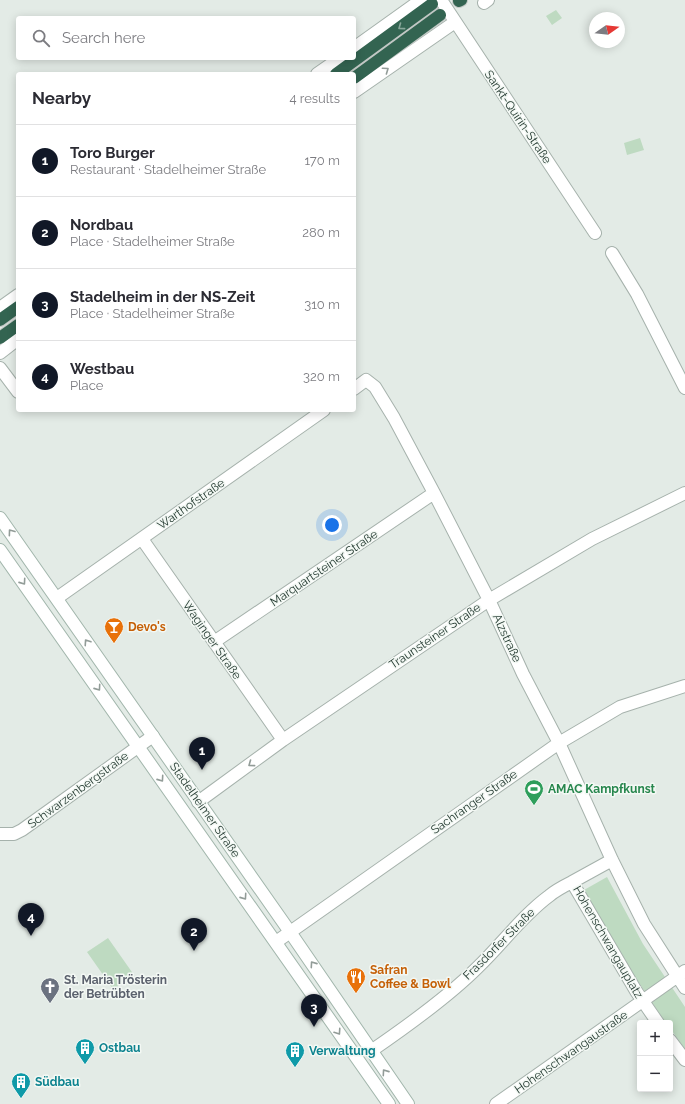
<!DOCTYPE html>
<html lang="en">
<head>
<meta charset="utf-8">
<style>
	:root { --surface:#fff; --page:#f2f2f3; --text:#2b2b33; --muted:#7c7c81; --line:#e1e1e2; --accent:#111827 }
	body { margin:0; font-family:Raleway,sans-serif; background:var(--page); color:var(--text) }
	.controls { position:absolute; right:12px; bottom:12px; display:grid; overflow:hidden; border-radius:4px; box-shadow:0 2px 10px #0003 }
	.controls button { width:36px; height:36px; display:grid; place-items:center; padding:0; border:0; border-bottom:1px solid var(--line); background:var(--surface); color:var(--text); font:20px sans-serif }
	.compass { position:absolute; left:589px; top:12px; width:36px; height:36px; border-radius:50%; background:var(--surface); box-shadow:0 2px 10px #0003; rotate:76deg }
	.you { position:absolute; left:332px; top:525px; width:14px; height:14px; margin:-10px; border:3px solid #fff; border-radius:50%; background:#1a73e8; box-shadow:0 0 0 6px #1a73e833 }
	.badge { display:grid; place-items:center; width:26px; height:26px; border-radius:50%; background:var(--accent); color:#fff; font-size:13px; font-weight:700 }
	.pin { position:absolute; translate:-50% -33px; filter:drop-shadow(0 1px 2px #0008) }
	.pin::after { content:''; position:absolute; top:21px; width:14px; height:12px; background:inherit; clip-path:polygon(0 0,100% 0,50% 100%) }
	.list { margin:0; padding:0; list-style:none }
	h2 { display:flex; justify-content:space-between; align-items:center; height:52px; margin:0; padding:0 16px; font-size:17px }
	h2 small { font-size:13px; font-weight:400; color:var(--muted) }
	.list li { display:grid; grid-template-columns:26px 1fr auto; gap:12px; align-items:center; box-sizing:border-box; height:72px; padding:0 16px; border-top:1px solid var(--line) }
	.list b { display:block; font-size:15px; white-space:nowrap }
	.list p { margin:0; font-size:13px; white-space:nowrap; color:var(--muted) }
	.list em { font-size:13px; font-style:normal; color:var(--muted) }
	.icon { flex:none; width:22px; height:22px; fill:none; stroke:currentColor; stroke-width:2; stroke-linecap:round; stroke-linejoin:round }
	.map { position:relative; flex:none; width:685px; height:1104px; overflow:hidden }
	.search { position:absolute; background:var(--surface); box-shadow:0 2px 10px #0003; left:16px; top:16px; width:340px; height:44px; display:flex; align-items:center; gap:10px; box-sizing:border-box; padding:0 14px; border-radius:4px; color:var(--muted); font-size:15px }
	.panel { position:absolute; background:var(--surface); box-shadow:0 2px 10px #0003; left:16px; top:72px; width:340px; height:340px; border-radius:4px }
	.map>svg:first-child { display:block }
	.green { fill:#bedac1 }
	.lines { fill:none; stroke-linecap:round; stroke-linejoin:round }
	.street-casing { stroke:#a6b2ac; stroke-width:14 }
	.secondary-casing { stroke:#a2b6ac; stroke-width:14 }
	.highway-casing { stroke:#c2c8c5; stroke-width:14 }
	.street { stroke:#fff; stroke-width:12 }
	.secondary { stroke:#fff; stroke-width:12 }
	.highway { stroke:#336451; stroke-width:12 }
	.oneway { stroke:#89a79a }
	.oneway2 { stroke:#929c98 }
	.labels { text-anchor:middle; stroke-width:3; stroke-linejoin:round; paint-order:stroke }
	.street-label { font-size:12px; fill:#243a31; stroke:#f3f8f4 }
	.food-label { font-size:12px; font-weight:bold; fill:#c56008; stroke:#f3f8f4; text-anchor:start }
	.leisure-label { font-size:12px; font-weight:bold; fill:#27864d; stroke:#f3f8f4; text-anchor:start }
	.worship-label { font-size:12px; font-weight:bold; fill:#5b616d; stroke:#f3f8f4; text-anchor:start }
	.culture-label { font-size:12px; font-weight:bold; fill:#0d838f; stroke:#f3f8f4; text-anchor:start }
</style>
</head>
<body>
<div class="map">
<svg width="685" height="1104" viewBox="0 0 685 1104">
	<rect width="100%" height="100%" fill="#e3ebe6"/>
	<path class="green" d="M556,10L562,18L552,25L546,16Z
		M640,138L644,150L627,155L624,143Z
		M607,877L643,944L685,1007V1049L670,1028V1023H666L627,965L584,890Z
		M108,938L134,975L113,989L87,952Z"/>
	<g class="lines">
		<defs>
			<path id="street" d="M441,0L595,233
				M484,3L488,0
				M354,48L421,0
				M317,74L340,58
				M354,92L455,22
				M612,253L637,294L685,388
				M0,308L18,295
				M0,353L18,339
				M0,368L18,392
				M354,389L366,380L375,387L394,418L434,493L489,600L523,674L559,743L612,860L644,924L685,988
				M142,539L283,740
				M57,598L324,410
				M214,642L434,493
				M198,802L283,740L489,600L592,539L685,493
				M0,834H14L22,830L153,736
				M612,860L572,882L636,991L658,1023
				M276,942L559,743L620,707L685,686
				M670,1040L685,1060
				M371,1051C406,1027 448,997 478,967C502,944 522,916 549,896C556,890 564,886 572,882
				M496,1104L685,971"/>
			<path id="secondary" d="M0,518L290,932L408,1104
				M0,550L389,1104"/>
			<path id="highway" d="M459,1L461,0
				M336,74L432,4
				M354,78L440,15
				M0,320L18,307
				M0,338L18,325"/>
		</defs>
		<use href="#street" class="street-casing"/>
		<use href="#secondary" class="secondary-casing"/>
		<use href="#highway" class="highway-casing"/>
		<use href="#street" class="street"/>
		<use href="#secondary" class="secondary"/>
		<use href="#highway" class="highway"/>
	</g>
	<defs><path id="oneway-chevron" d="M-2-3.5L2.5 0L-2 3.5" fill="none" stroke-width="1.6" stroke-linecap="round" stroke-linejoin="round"/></defs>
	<use class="oneway" href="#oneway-chevron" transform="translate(401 27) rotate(144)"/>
	<g class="oneway2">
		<use href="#oneway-chevron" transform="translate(386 70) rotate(-35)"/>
		<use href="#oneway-chevron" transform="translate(11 532) rotate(-126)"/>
		<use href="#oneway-chevron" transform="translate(23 582) rotate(55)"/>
		<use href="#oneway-chevron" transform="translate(87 642) rotate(-124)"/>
		<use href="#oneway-chevron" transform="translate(98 688) rotate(55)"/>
		<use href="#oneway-chevron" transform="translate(251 764) rotate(144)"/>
		<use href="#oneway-chevron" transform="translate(161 779) rotate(55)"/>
		<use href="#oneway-chevron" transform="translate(244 897) rotate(55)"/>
		<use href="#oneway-chevron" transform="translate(313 964) rotate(-125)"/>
		<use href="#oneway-chevron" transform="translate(338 1032) rotate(56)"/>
		<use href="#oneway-chevron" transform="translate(385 1072) rotate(-125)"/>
	</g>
	<defs>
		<symbol id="bar-pin" viewBox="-11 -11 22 30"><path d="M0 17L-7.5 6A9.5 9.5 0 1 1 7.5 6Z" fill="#e8710a" stroke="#f3f8f4"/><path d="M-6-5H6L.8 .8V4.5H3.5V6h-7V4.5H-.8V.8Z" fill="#fff"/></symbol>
		<symbol id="stadium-pin" viewBox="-11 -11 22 30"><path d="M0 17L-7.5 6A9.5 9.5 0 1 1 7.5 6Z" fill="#2e9e5b" stroke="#f3f8f4"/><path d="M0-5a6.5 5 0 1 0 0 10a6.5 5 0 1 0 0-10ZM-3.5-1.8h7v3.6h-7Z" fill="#fff"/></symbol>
		<symbol id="restaurant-pin" viewBox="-11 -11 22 30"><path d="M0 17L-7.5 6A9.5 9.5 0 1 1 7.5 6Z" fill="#e8710a" stroke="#f3f8f4"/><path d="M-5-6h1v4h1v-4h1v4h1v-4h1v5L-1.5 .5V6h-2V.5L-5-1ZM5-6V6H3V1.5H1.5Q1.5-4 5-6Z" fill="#fff"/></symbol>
		<symbol id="church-pin" viewBox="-11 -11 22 30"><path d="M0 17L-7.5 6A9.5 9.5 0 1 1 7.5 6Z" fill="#6b7280" stroke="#f3f8f4"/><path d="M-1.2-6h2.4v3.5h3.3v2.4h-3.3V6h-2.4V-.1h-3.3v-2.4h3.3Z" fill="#fff"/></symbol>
		<symbol id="building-pin" viewBox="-11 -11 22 30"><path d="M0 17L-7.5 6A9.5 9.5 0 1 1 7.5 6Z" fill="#0f9aa8" stroke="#f3f8f4"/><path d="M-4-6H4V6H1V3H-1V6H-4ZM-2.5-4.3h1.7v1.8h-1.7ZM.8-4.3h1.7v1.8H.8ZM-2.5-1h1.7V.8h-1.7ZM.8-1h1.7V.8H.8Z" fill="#fff"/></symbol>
	</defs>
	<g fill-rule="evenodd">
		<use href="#bar-pin" x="103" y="616" width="22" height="30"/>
		<use href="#stadium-pin" x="523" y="778" width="22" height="30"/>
		<use href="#restaurant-pin" x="345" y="966" width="22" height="30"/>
		<use href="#church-pin" x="39" y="976" width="22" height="30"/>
		<use href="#building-pin" x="74" y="1037" width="22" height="30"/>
		<use href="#building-pin" x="284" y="1040" width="22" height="30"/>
		<use href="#building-pin" x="10" y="1071" width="22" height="30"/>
	</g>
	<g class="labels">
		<g class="street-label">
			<text transform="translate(518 117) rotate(56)" y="4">Sankt-Quirin-Straße</text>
			<text transform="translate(191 504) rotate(-35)" y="4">Warthofstraße</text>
			<text transform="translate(324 568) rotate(-34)" y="4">Marquartsteiner Straße</text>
			<text transform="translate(435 636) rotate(-34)" y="4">Traunsteiner Straße</text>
			<text transform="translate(507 638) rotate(65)" y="4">Alzstraße</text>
			<text transform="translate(212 640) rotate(55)" y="4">Waginger Straße</text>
			<text transform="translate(78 790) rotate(-36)" y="4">Schwarzenbergstraße</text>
			<text transform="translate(474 802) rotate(-35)" y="4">Sachranger Straße</text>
			<text transform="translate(205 810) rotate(55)" y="4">Stadelheimer Straße</text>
			<text transform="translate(608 942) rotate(60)" y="4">Hohenschwangauplatz</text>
			<text transform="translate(499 944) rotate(-45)" y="4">Frasdorfer Straße</text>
			<text transform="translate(571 1052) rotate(-35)" y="4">Hohenschwangaustraße</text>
		</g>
		<g class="food-label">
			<text x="128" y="631">Devo's</text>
			<text x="370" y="974">Safran<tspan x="370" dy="14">Coffee &amp; Bowl</tspan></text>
		</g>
		<g class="leisure-label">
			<text x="548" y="793">AMAC Kampfkunst</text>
		</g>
		<g class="worship-label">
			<text x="64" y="984">St. Maria Trösterin<tspan x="64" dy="14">der Betrübten</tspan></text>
		</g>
		<g class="culture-label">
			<text x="99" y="1052">Ostbau</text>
			<text x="309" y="1055">Verwaltung</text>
			<text x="35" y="1086">Südbau</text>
		</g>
	</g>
</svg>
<div class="controls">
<button>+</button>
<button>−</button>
</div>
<svg class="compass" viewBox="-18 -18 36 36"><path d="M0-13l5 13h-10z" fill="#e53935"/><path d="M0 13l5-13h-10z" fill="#7c7c81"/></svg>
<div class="you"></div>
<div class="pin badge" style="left:202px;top:770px">1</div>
<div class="pin badge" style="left:194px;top:951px">2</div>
<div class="pin badge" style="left:314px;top:1027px">3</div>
<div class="pin badge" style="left:31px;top:936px">4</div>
<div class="search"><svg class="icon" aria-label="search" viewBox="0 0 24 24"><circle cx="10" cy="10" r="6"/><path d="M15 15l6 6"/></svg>Search here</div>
<section class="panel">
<h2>Nearby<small>4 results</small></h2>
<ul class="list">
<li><span class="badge">1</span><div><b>Toro Burger</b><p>Restaurant · Stadelheimer Straße</p></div><em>170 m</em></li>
<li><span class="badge">2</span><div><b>Nordbau</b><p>Place · Stadelheimer Straße</p></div><em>280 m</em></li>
<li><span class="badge">3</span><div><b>Stadelheim in der NS-Zeit</b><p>Place · Stadelheimer Straße</p></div><em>310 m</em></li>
<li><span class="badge">4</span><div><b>Westbau</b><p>Place</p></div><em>320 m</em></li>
</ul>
</section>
</div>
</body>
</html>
